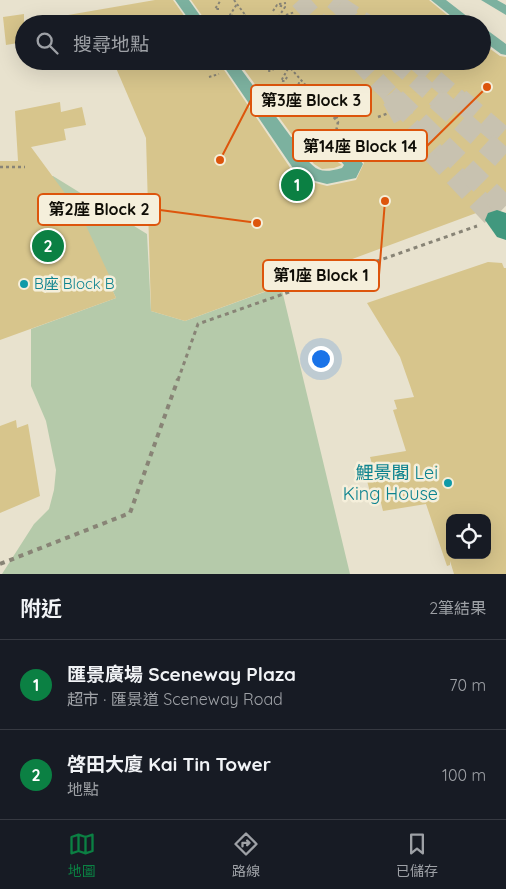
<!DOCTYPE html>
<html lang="zh-TW">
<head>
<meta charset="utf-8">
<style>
	:root { --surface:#171b24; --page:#242831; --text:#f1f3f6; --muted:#9ea1a6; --line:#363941; --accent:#0b8043 }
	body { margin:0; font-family:Quicksand,"Noto Sans TC",sans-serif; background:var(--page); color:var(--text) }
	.controls { position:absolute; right:15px; bottom:15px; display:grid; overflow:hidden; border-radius:10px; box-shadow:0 5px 20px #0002 }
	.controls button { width:45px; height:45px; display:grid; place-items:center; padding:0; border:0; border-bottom:1px solid var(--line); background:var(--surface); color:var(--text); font:25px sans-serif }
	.you { position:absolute; left:320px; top:358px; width:18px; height:18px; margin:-12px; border:4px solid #fff; border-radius:50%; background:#1a73e8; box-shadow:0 0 0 8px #1a73e833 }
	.badge { display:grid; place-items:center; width:32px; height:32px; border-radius:50%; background:var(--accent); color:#fff; font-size:16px; font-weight:700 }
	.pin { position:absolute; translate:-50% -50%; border:2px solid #fff; box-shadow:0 1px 5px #0006 }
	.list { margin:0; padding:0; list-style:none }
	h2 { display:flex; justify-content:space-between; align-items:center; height:65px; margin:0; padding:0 20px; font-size:21px }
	h2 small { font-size:16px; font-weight:400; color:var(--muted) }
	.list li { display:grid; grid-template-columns:32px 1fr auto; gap:15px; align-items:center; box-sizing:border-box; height:90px; padding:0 20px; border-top:1px solid var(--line) }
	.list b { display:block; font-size:19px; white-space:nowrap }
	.list p { margin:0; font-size:16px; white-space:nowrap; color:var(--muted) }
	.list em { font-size:16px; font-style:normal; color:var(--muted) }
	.icon { flex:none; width:28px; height:28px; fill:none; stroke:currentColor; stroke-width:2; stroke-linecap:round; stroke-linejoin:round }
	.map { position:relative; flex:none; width:506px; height:574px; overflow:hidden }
	.search { position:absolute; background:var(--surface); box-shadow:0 5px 20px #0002; left:15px; right:15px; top:15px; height:55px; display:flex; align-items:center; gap:12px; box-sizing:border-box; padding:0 18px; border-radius:28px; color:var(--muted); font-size:19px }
	.sheet { height:245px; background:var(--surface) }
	nav { display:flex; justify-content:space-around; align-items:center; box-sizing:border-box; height:70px; border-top:1px solid var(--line); background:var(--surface); font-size:14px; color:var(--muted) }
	nav a { display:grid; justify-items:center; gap:2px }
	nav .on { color:var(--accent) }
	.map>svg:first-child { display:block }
	.green { fill:#b5caaa }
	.building { fill:#d7c58c; fill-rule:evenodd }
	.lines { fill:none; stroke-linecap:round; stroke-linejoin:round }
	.secondary-tunnel-far1 { stroke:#c8c2b0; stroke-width:18; stroke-dasharray:18 9; stroke-linecap:butt }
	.secondary-tunnel { stroke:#c8c2b0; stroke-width:22; stroke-dasharray:22 11; stroke-linecap:butt }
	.primary-tunnel-far1 { stroke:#c8c2b0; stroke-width:18; stroke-dasharray:18 9; stroke-linecap:butt }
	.primary-tunnel { stroke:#c8c2b0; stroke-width:22; stroke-dasharray:22 11; stroke-linecap:butt }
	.trunk-tunnel { stroke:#c8c2b0; stroke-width:18; stroke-dasharray:18 9; stroke-linecap:butt }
	.motorway-tunnel-far1 { stroke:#c8c2b0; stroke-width:18; stroke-dasharray:18 9; stroke-linecap:butt }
	.motorway-tunnel { stroke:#c8c2b0; stroke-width:22; stroke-dasharray:22 11; stroke-linecap:butt }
	.path-far3 { stroke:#888476; stroke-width:2; stroke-dasharray:2.5 2.5; stroke-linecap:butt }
	.path-far2 { stroke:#888476; stroke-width:2.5; stroke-dasharray:3 3; stroke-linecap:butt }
	.path-far1 { stroke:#888476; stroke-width:3; stroke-dasharray:4 4; stroke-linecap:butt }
	.path { stroke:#888476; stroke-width:4; stroke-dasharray:5 5; stroke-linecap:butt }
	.minor { fill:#7cb19f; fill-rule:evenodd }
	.secondary { fill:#41987e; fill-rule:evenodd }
	.culture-dot { fill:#0f9aa8; stroke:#f5efdb; stroke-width:2 }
	.labels { text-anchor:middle; stroke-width:5; stroke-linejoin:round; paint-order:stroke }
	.culture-label { font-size:15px; fill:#0d838f; stroke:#f5efdb; text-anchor:start }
	.near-culture-label { font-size:18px; fill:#0d838f; stroke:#f5efdb; text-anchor:end }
	.leader { fill:none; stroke:#dd550c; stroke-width:2 }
	.callout-dot { fill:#dd550c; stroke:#f5efdb; stroke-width:2 }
	.callout { fill:#f5efdb; stroke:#dd550c; stroke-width:2 }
	.callout-label { font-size:16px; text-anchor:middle; font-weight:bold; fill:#100e07 }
</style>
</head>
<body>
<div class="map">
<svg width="506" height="574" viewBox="0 0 506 574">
	<rect width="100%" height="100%" fill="#e8e2ce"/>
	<path class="green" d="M39,176H53L147,234L151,311L185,321L281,286L350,574H2L34,524L49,509L54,490L56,470L46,421L31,386V329L116,298L86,232Z"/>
	<path class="building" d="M155,0H173L190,24H69L68,15Z
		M191,0H429L458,24H208Z
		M24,14V42L6,45L3,17Z
		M482,43L500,56L506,57V202L185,321L151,311L146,138L113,61H218L297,178L327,186L356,180L364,163L358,154L341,143L321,138L292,135L238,61H482Z
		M60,102L61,112L82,107L86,125L64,129L66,140L31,147L81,215L110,277L107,278L116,298L0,340V161H18L15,111Z
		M304,152L329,156L342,165L334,168L322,169L314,164Z
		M488,262L502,263L504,268H506V574H454L450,561V565L447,566L426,504L383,511L381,503L373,504L363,465L372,464L370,457L406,451L393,410L397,409L394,400L414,397L400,357L367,303ZM450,518H487V555H450Z
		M16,420L17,428L28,424L40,496L0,513V426Z"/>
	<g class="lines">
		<path class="secondary-tunnel-far1" d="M390,94L393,100"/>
		<path class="secondary-tunnel" d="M393,99L408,126L497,220"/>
		<path class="primary-tunnel-far1" d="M339,5L368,24
			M415,61L460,100"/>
		<path class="primary-tunnel" d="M459,99L506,140"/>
		<path class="trunk-tunnel" d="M299,0L321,24
			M333,0L339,5
			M358,61L390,94"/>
		<path class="motorway-tunnel-far1" d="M339,5L356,24
			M395,61L438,100
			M390,94L396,100"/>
		<path class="motorway-tunnel" d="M395,99L506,208
			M437,99L506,161"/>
		<path class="path-far3" d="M234,0L252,24
			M279,4L286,3
			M219,9H215L221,0
			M273,11L277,5L285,7L274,24
			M233,15L230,19L228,18L237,4
			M286,15L295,12
			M240,24L246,15
			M274,61L269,71H272L274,68
			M284,61L319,100
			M209,77L219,74
			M287,77L285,81H281L289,67
			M309,90L314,88
			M295,94L300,80"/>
		<path class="path-far2" d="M318,99L338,122L336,132
			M321,104L327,102
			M378,117L389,113
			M335,118L340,116
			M398,143L412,139
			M0,167H25"/>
		<path class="path-far1" d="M328,268L332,275
			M178,380L198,324L477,226"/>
		<path class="path" d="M0,564L130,513L178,379"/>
		<path class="minor" d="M175,0H189L206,24H192Z
			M431,0H446L477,24H461Z
			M481,0H497L506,5V15Z
			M482,29L487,30L506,44V55L501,54L482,40Z
			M220,61H235L291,137C317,139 348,139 363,164L356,178L327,184L299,177ZM300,150C316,151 334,151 344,165L342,168C318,175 314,169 300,150Z"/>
		<path class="secondary" d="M497,210L506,213V240L497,237L485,220L488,213Z"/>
	</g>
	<g class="culture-dot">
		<circle cx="24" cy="284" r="5"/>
		<circle cx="448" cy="483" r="5"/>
	</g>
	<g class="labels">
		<g class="culture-label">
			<text x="34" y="289">B座 Block B</text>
		</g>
		<g class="near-culture-label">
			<text x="438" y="479">鯉景閣 Lei<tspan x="438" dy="21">King House</tspan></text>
		</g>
	</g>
	<path class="leader" d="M220 160L251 100M487 87L427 146M257 223L160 210M385 201L379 275"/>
	<g class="callout-dot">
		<circle cx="220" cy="160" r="5"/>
		<circle cx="487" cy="87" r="5"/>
		<circle cx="257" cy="223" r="5"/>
		<circle cx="385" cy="201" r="5"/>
	</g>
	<g class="callout">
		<rect x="251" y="85" width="120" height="31" rx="5"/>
		<rect x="293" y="130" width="134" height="31" rx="5"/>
		<rect x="38" y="194" width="122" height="31" rx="5"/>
		<rect x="263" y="260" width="116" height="31" rx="5"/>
	</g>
	<g class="callout-label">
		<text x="311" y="106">第3座 Block 3</text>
		<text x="360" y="152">第14座 Block 14</text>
		<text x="99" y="215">第2座 Block 2</text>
		<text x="321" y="281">第1座 Block 1</text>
	</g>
</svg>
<div class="controls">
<button><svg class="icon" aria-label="locate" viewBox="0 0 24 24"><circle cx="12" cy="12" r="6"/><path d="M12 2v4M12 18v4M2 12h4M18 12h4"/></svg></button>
</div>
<div class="you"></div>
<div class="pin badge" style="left:297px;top:185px">1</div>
<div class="pin badge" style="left:48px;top:246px">2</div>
<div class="search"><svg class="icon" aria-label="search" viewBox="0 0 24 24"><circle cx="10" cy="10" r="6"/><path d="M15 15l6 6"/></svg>搜尋地點</div>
</div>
<section class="sheet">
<h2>附近<small>2筆結果</small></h2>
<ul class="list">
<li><span class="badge">1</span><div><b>匯景廣場 Sceneway Plaza</b><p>超市 · 匯景道 Sceneway Road</p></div><em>70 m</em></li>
<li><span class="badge">2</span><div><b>啓田大廈 Kai Tin Tower</b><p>地點</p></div><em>100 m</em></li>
</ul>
</section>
<nav>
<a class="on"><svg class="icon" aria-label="map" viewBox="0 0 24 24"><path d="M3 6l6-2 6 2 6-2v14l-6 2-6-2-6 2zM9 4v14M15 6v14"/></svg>地圖</a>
<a><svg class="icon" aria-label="directions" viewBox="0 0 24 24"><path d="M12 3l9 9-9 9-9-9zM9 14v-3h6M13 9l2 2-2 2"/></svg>路線</a>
<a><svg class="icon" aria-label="saved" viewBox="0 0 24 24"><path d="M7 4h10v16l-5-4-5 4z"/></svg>已儲存</a>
</nav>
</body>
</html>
